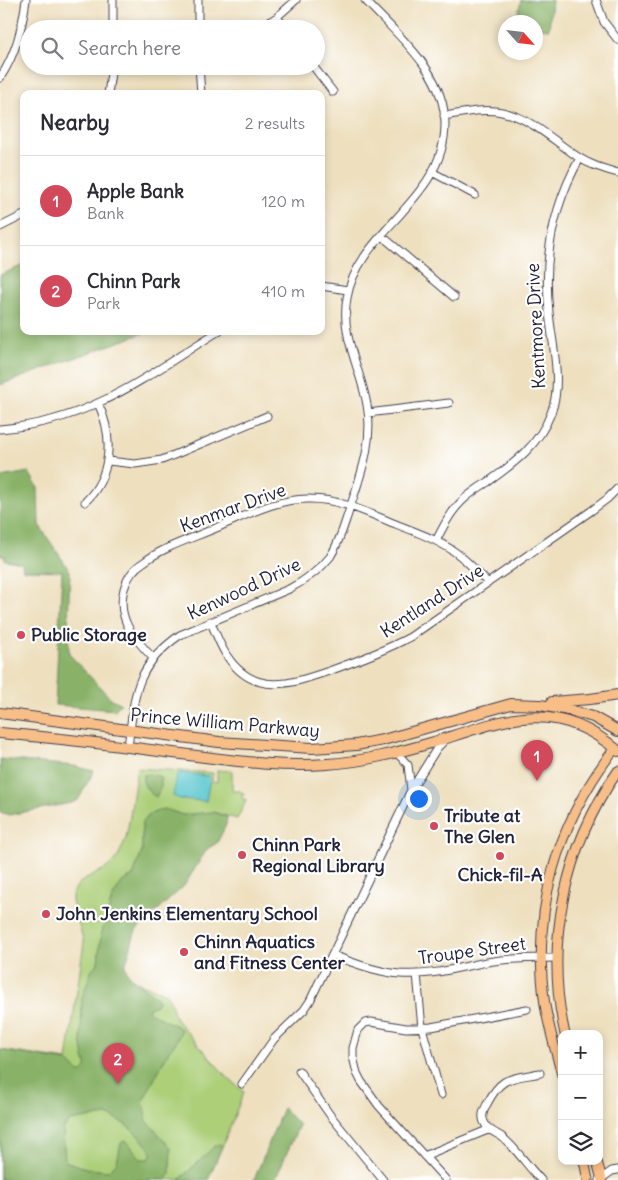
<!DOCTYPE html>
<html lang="en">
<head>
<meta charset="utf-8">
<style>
	:root { --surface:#fff; --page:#f2f2f3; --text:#2b2b33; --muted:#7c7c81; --line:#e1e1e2; --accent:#d1495b }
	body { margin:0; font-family:Delius,sans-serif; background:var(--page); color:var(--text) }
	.controls { position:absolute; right:15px; bottom:15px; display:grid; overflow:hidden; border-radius:10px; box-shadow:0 2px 8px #0003 }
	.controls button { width:45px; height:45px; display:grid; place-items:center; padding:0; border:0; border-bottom:1px solid var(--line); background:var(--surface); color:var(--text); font:25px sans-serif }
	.compass { position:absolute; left:498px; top:15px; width:45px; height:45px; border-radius:50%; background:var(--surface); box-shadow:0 2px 8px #0003; rotate:117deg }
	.you { position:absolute; left:418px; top:798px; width:18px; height:18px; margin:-12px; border:4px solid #fff; border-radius:50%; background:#1a73e8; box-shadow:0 0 0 8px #1a73e833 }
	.badge { display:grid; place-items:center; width:32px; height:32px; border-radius:50%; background:var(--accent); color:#fff; font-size:16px; font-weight:700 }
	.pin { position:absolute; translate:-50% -41px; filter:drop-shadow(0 1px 2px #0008) }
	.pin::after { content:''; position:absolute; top:26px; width:18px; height:15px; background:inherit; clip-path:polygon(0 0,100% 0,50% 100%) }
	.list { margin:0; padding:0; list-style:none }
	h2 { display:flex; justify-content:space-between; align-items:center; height:65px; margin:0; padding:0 20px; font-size:21px }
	h2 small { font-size:16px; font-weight:400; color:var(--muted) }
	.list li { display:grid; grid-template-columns:32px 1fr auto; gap:15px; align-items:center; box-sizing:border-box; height:90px; padding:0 20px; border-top:1px solid var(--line) }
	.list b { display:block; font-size:19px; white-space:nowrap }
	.list p { margin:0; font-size:16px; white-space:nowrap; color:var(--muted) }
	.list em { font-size:16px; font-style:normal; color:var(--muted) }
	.icon { flex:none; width:28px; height:28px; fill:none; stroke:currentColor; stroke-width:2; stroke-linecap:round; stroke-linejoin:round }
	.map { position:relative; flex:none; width:618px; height:1180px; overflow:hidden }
	.search { position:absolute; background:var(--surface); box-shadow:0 2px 8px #0003; left:20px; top:20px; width:305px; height:55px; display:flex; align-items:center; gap:12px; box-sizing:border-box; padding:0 18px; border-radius:28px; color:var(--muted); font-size:19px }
	.panel { position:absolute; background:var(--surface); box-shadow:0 2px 8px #0003; left:20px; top:90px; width:305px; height:245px; border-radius:10px }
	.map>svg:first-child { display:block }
	.green { fill:#accf78; stroke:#67785a }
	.forest { fill:#89b268; stroke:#566a52; fill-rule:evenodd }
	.water { fill:#5ac8cf; stroke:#3e7585 }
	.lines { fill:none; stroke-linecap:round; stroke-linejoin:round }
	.minor-casing { stroke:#413e4f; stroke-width:9 }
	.major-casing { stroke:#413e4f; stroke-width:11 }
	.highway-casing { stroke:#413e4f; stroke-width:12 }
	.minor { stroke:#fff; stroke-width:7 }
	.major { stroke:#f7be88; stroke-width:9 }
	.highway { stroke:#f7be88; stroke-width:10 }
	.poi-dot { fill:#d1495b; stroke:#fff; stroke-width:2 }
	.labels { text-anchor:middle; stroke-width:4.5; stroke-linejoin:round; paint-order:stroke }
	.street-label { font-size:18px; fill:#22223b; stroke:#fff }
	.poi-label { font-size:18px; font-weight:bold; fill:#22223b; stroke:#fff; text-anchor:start }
</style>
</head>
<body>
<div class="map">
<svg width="618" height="1180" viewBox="0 0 618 1180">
	<rect width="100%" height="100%" fill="#fff"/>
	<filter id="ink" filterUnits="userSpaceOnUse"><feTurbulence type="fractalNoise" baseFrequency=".02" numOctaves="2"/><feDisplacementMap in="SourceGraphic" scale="10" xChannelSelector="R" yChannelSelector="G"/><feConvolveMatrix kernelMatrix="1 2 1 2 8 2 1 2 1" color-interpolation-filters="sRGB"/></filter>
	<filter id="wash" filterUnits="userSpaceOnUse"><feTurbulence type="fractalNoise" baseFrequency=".0096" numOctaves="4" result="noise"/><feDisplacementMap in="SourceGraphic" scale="20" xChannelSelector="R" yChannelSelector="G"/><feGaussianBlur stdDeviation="1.12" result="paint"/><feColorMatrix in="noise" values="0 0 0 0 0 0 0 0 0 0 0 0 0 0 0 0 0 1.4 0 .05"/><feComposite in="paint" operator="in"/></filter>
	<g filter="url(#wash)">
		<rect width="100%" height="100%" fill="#eee0bf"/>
		<path class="green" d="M137,768L213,773L212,781L217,782V770L232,771V791H240L245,794L242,795L243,800L246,799V801L237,819L213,812L183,815L164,809L142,823V852L133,876L122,882L101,935L98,963L92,969L157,998L135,981L166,994C172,999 172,1013 178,1022L227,1077L244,1092L222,1147L192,1180H0V1050L67,1060L84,942L72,902V894L79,883L108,867L118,857L126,838L130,816Z"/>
		<path class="forest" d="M521,0H552L549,29L536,28V22H516Z
			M24,265V331H149L0,385V275Z
			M29,472L38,488L39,525L70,571L68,621L69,654L110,698L121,704L115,710L55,705L62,571L23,570L22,563L5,560V556H0V477Z
			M0,759L74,766L94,771L78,800L71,803L9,815L0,812Z
			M150,774L161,777V787L156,797C149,793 140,783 144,775Z
			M164,809L183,815L213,812L227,817L226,825L217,843L207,849L184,886L136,930L125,966L129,976L157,998L158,1002L156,1005L148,1009L149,1012L180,1028L181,1032L175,1044L170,1049L143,1101L147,1121L171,1148L170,1173L165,1180H0V1050L67,1061L79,1072H82L86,1068V1063L84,1058L81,1039L82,998L92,969L98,963L101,935L112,898L122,882L133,876L142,852V823L150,814ZM107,1115C126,1122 140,1136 152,1152L149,1159H141L126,1140L121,1143L117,1162L108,1171L89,1169L65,1161L63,1129L70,1121Z
			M283,1108L299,1125L275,1180H254Z
			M220,1144L222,1147L208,1180H179L216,1145Z"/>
		<path class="water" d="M179,773L209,776L210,779L206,801L180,799L173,796L177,775Z"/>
	</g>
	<g filter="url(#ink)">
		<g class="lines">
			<defs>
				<path id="minor" d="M113,0V29
					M596,0L604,22L618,40
					M277,17L286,29
					M198,29V0
					M258,29L277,17L296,0
					M199,66L201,94
					M313,66L333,92
					M0,78C16,54 22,28 26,0
					M108,94L112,66
					M444,116C463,113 483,108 502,112C531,118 554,141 578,157C590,165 604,169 618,173
					M432,172L475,195
					M0,227L24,215
					M382,236L454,297
					M321,286L348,290
					M368,413L449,403
					M0,429C34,426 69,417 100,402C140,384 181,354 219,331
					M108,461L135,464L162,460L267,416
					M85,502C112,476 114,437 98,403
					M436,541C443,527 450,513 461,502C469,494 478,488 488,482C515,463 539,445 551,413C563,382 552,344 549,312C543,257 553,206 580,158
					M210,621C216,633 220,646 227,656C254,697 291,684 329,671C357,661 384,651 410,637L591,511L607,499L618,488
					M153,658C134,638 116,619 124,589C127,578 134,568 144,562C163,547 193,538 216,528C245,516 277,498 310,499C339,499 366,512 393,523C414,531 436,539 455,552C468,561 477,572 488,583
					M128,747C135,695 133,668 180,635L289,589C304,581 319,571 330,557C340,542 344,525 350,508C361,474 374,441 367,405C361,369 340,336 347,298C358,231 445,200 445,124C445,72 397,35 365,0
					M396,752L408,765L411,790
					M333,955C355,964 377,972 400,974C433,976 456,968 487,962C510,958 533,958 557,958
					M417,974L422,1028L441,1095
					M299,1071L330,1115L383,1180
					M540,1073C511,1079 502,1075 487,1104C484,1110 481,1115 484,1122C487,1130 496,1133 502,1137C517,1149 528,1167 541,1180
					M242,1084L274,1039L304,1010L310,1001L411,790L437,748L445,740
					M424,1156L490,1129
					M446,1180L379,1106L361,1081L357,1073L353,1057V1048L358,1030L365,1023L371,1022L406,1028L431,1027L527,1009
					M599,1180L612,1171L618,1170"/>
				<path id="major" d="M565,1034C544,943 565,847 618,771
					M562,1075C556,1052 549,1029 545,1005C531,910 557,823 615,748
					M584,1161L588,1180
					M597,1161L602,1180"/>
				<path id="highway" d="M552,702L590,699L618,695
					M0,713L219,742L312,748L356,745L383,740L511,704L540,705L569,710L593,717L618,731
					M0,733C58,738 115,745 173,753C223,759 276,768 327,764C363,762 400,752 434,742C504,720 554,696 618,751"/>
			</defs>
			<use href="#minor" class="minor-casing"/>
			<use href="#major" class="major-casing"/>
			<use href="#highway" class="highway-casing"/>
			<use href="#minor" class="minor"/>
			<use href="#major" class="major"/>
			<use href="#highway" class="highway"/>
		</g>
	</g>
	<g class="poi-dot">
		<circle cx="21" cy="635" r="5"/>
		<circle cx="434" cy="826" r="5"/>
		<circle cx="242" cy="855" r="5"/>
		<circle cx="500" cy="856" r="5"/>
		<circle cx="46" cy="914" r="5"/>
		<circle cx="184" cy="952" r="5"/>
	</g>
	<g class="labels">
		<g class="street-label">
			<text transform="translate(536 326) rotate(-93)" y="6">Kentmore Drive</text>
			<text transform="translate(233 508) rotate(-20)" y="6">Kenmar Drive</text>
			<text transform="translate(244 589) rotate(-25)" y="6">Kenwood Drive</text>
			<text transform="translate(432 601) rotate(-33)" y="6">Kentland Drive</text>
			<text transform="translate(225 723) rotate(5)" y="6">Prince William Parkway</text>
			<text transform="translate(472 951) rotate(-8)" y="6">Troupe Street</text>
		</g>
		<g class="poi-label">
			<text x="31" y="641">Public Storage</text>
			<text x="444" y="822">Tribute at<tspan x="444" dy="21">The Glen</tspan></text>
			<text x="252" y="851">Chinn Park<tspan x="252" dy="21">Regional Library</tspan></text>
			<text x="500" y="881" text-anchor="middle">Chick-fil-A</text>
			<text x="56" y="920">John Jenkins Elementary School</text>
			<text x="194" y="948">Chinn Aquatics<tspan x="194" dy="21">and Fitness Center</tspan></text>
		</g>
	</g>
</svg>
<div class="controls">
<button>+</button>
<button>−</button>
<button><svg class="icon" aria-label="layers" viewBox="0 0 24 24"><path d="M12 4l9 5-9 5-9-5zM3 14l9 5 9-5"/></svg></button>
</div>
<svg class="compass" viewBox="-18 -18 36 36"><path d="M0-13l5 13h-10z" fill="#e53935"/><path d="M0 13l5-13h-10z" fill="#7c7c81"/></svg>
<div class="you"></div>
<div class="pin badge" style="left:537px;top:781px">1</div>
<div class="pin badge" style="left:118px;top:1084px">2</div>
<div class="search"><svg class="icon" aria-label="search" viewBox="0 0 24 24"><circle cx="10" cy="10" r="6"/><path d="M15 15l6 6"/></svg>Search here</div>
<section class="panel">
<h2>Nearby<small>2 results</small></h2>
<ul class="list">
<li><span class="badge">1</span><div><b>Apple Bank</b><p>Bank</p></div><em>120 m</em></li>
<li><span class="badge">2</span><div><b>Chinn Park</b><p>Park</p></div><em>410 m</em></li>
</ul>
</section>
</div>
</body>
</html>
